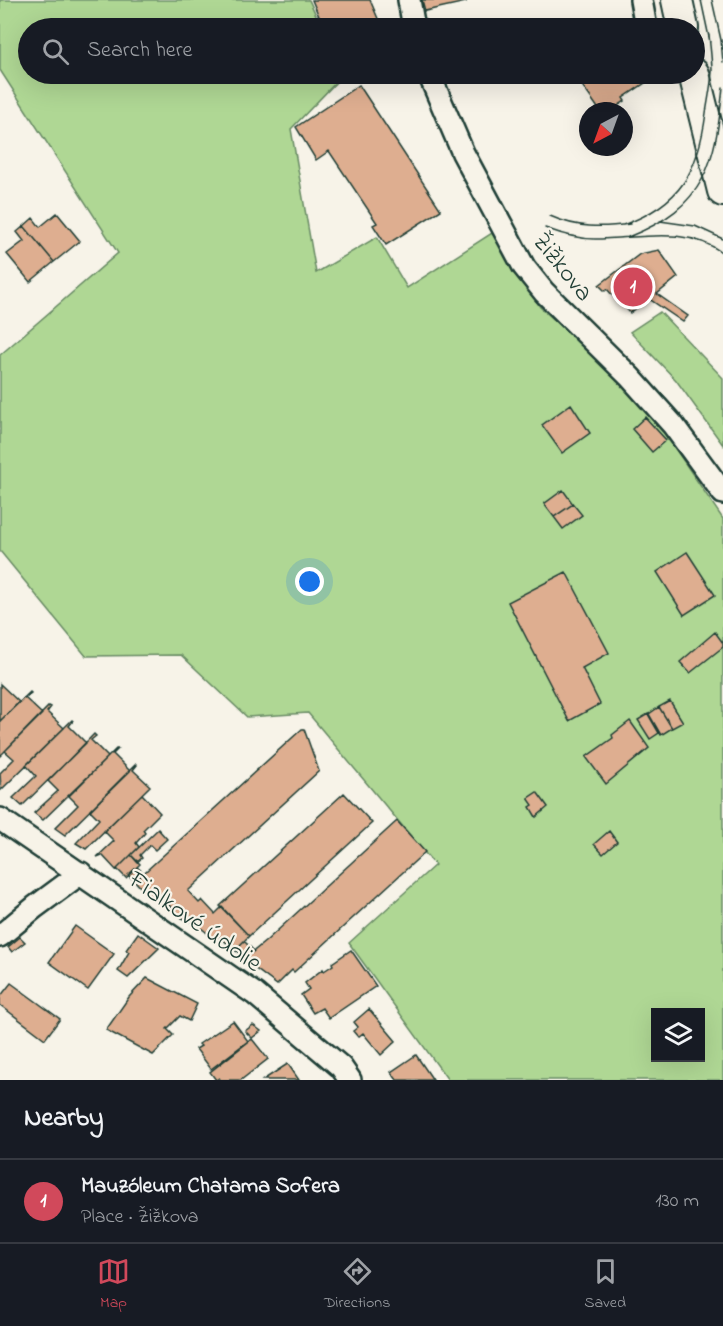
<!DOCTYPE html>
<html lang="en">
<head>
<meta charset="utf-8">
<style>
	:root { --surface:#171b24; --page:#20242c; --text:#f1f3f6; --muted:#9ea1a6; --line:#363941; --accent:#d1495b }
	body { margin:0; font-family:"Indie Flower",sans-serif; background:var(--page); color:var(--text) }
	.controls { position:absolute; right:18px; bottom:18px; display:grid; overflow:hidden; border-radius:0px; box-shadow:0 6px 24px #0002 }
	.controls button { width:54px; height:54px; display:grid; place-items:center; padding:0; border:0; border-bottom:2px solid var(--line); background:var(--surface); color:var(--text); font:30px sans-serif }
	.compass { position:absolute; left:579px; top:102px; width:54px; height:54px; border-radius:50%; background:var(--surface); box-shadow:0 6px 24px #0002; rotate:221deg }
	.you { position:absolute; left:310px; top:582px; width:21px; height:21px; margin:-15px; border:4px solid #fff; border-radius:50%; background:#1a73e8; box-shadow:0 0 0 9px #1a73e833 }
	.badge { display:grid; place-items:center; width:39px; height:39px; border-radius:50%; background:var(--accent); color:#fff; font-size:20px; font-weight:700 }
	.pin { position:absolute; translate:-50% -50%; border:3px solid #fff; box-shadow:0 2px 6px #0006 }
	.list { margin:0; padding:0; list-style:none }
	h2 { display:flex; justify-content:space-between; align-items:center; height:78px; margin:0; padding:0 24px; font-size:26px }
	h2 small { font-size:20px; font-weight:400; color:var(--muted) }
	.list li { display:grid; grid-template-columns:39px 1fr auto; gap:18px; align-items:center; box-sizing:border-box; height:84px; padding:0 24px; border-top:2px solid var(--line) }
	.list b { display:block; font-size:22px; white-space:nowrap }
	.list p { margin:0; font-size:20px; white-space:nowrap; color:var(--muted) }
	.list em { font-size:20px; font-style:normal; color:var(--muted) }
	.icon { flex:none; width:33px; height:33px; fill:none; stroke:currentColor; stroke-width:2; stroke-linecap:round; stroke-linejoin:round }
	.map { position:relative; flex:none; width:723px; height:1080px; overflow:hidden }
	.search { position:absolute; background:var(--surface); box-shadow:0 6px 24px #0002; left:18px; right:18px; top:18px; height:66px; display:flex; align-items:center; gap:15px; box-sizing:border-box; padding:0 21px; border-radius:33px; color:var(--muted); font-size:22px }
	.sheet { height:162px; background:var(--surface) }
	nav { display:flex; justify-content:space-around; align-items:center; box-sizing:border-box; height:84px; border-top:2px solid var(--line); background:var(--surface); font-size:16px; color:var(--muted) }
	nav a { display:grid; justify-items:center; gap:3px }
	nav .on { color:var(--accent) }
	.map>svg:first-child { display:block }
	.green { fill:#afd794; stroke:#678a64; stroke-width:1.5; fill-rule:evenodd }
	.building { fill:#deae90; stroke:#1f3d34; stroke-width:1.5 }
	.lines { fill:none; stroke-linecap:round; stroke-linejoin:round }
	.street-casing { stroke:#1f3d34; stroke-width:26 }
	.secondary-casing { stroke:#1f3d34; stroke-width:34 }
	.street { stroke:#f7f3e8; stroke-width:21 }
	.secondary { stroke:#f7f3e8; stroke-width:30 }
	.tram { stroke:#1f3d34; stroke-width:1.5 }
	.labels { text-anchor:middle; stroke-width:4.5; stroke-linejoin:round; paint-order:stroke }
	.street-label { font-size:26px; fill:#1f3d34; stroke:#f7f3e8 }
</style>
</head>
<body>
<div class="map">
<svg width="723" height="1080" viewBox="0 0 723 1080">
	<rect width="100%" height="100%" fill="#f7f3e8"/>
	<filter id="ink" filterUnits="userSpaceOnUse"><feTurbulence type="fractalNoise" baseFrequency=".0167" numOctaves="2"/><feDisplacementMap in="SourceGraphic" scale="12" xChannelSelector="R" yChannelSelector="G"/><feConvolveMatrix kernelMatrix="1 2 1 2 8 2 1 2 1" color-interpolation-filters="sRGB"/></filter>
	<g filter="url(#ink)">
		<path class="green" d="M0,0H309L322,28H28V74H341L342,76L291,129L316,273L377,237L407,288L492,233L540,307L640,397L723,519V1080H448L349,943L435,865L308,713L247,717L181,655L86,656L0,551V355L118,253L0,70ZM656,1012H700V1058H656Z
			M660,312L723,378V445L676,380L630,332Z"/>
		<path class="building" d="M312,0H370L382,28H324Z
			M422,0H466V2L425,11Z
			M574,74H639L645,83L623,98L625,101L610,111H600Z
			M359,85L441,210L386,245L373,225L377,223L329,151L316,160L296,127Z
			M57,213L80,241L54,262L24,226L33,218L40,227Z
			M24,226L54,262L30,282L7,254L24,241L17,232Z
			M659,250L678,277L657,294L688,316L683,322L649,299L630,313L616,295L614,297L607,289L605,291L599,285L640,254Z
			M571,404L590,433L562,453L542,425Z
			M645,417L666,440L652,452L632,429Z
			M563,490L573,504L554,517L544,504Z
			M573,504L582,515L563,529L554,517Z
			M687,552L715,595L684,615L657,572Z
			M566,572L609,653L582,668L600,704L569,721L508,602Z
			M715,632L723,643V647L690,673L680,662Z
			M0,684L19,702L0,721Z
			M30,692L31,693L25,698L42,714L0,756V721Z
			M670,701L683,722L672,728L659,707Z
			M49,706L51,707L47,712L64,728L1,790L0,773L14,759L5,751Z
			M659,707L672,728L661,735L649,714Z
			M648,714L659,733L650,739L638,720Z
			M72,720L73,721L69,726L86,743L22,806L13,798L36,776L26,765Z
			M630,721L649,748L606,784L586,757L613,738L612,735Z
			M302,729H304L319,771L188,891L199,903L202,900L215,914L222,907L249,936L236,949V951L220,937L215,942L206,932L201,928L199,930L188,918L185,917L183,919L169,905L166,908L153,894L149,897L135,881Z
			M94,734L96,736L91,740L108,757L43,820L34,813L58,791L48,781Z
			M116,749H118L113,754L130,771L65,835L55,828L78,805L69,796Z
			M136,764L137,765L133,770L150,786L86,849L76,843L99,819L90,810Z
			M537,792L548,807L536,817L530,807L533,805L528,798Z
			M344,793L372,823L249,936L220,906Z
			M142,794L160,813L143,830L145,833L136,843L139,847L116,870L102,855L97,857L114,841L104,831Z
			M397,821L425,852L294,972L292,970L277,985L245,961L244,959L266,941Z
			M158,829L167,839L155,850L150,845L140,855L142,858L137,862L131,855Z
			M609,831L617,842L603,854L594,844Z
			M131,855L140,864L126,878L117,869Z
			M137,867L144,873L135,881L128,875Z
			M75,926L114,954L88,990L49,962Z
			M138,933L159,948L128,978L118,971L129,952L126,950Z
			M20,937L25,942L12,952L8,947Z
			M244,941L254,951L245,959L236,949Z
			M351,950L376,986L329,1018L322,1008L313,1013L301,995L309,989L305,983L323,969L324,971L333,965L332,963Z
			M147,978L197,1004L189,1021L180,1016L167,1029L173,1035L153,1055L106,1030L129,997Z
			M11,983L60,1019L45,1039L0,1005V997Z
			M369,1009L396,1041L381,1055L363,1033L358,1037L353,1031L358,1027L354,1022Z
			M233,1021L248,1041L211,1069L196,1049L201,1046L199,1044Z
			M253,1025L261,1031L252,1038L245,1031Z
			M252,1039L268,1059L241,1080H221L219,1078L216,1080L210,1072Z
			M416,1055L433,1080H397L391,1072Z
			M288,1064L299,1080H263L286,1065Z"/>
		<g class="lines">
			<defs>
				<path id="street" d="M409,0L414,28
					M641,0L646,28
					M429,74L463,153L524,267L544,292L630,377L673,425L723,493
					M0,819L255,994L341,1067L350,1080
					M0,936L35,907L81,873"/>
				<path id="secondary" d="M677,0L683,28
					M694,74L723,191"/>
			</defs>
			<use href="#street" class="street-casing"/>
			<use href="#secondary" class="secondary-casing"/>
			<use href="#street" class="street"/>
			<use href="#secondary" class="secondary"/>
			<path class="tram" d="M701,0L710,42
				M712,0L723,49
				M721,40L723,62
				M550,216C577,228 601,228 630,224
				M660,221L695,226L723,239
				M623,225C681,204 698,172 706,113C708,100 711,86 712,72C712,60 710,47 709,35
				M545,228C561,234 578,239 595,239C639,239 684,225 723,253
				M628,237C707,206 715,164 723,87"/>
		</g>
	</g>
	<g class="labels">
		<g class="street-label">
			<text transform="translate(564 266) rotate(51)" y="9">Žižkova</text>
			<text transform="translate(196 920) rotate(35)" y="9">Fialkové údolie</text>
		</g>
	</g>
</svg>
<div class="controls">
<button><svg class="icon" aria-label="layers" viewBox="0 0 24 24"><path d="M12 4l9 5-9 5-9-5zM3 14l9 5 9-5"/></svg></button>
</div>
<svg class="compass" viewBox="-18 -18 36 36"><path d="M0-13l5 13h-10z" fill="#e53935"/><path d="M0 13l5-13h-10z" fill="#9ea1a6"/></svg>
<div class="you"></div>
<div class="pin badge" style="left:633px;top:287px">1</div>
<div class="search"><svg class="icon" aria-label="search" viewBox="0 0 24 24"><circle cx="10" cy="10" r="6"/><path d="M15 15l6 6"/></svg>Search here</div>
</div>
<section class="sheet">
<h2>Nearby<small></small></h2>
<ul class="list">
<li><span class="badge">1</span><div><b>Mauzóleum Chatama Sofera</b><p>Place · Žižkova</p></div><em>130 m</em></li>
</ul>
</section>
<nav>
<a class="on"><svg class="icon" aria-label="map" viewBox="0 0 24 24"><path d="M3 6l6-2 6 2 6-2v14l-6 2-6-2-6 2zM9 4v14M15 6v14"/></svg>Map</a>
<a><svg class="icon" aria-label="directions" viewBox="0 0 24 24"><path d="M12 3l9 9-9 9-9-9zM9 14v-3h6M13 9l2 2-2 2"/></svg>Directions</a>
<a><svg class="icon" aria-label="saved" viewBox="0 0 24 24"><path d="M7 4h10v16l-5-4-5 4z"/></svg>Saved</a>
</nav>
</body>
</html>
